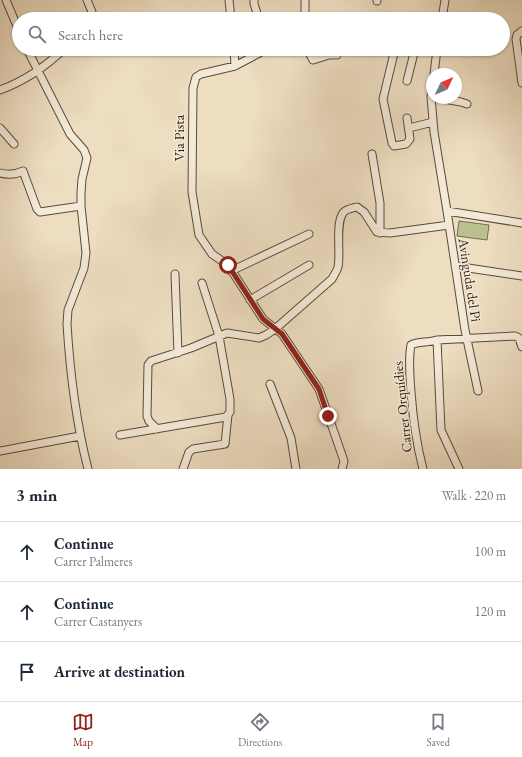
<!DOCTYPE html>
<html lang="en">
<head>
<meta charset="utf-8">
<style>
	:root { --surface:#fff; --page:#f2f2f3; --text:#1f2937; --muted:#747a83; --line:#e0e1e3; --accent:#8f2418 }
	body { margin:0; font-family:"EB Garamond",serif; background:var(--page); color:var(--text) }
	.compass { position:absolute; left:426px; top:68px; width:36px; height:36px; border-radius:50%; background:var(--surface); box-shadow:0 1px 3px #0004; rotate:46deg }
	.stop { position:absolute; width:12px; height:12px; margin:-9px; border:3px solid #8f2418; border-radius:50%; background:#fff }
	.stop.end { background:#8f2418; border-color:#fff; box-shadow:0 1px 4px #0008 }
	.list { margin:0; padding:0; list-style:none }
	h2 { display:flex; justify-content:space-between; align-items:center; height:52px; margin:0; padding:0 16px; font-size:17px }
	h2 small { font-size:13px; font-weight:400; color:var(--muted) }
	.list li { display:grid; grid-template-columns:26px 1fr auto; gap:12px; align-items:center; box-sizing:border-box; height:60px; padding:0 16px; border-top:1px solid var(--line) }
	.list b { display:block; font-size:15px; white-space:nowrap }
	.list p { margin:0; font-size:13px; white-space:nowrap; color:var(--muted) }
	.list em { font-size:13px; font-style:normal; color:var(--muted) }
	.icon { flex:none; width:22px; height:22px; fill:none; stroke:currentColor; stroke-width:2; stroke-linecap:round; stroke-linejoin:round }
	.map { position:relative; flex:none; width:522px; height:469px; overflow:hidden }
	.search { position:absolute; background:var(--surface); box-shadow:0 1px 3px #0004; left:12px; right:12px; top:12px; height:44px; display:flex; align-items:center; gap:10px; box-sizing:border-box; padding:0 14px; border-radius:22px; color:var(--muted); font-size:15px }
	.sheet { height:232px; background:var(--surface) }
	nav { display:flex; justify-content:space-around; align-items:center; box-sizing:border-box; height:56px; border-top:1px solid var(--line); background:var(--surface); font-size:11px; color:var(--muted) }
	nav a { display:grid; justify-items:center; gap:2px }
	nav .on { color:var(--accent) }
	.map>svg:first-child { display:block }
	.green { fill:#bbc091; stroke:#726d4f }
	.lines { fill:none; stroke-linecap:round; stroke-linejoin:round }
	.minor-casing { stroke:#5a4b3a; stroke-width:9 }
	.minor { stroke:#f3e9d7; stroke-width:7 }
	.route { stroke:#8f2418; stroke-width:5 }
	.labels { text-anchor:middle; stroke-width:3; stroke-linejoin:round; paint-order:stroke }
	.street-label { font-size:14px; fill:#291a0d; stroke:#f3e9d7 }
</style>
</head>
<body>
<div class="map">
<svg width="522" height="469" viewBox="0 0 522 469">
	<rect width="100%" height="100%" fill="#edddc1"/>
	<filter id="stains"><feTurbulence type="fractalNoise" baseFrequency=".005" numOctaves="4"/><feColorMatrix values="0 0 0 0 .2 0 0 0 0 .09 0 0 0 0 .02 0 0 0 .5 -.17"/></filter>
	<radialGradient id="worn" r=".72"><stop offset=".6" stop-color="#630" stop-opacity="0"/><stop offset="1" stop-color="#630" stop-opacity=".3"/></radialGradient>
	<path class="green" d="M459,221L489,225L487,240L457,236Z"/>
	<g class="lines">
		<defs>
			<path id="minor" d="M6,0L19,31
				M87,0L92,12L91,19
				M229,0L231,19
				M254,0V4L259,19
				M377,0V1
				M290,19L305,17
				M302,19L305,17V0
				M442,19L445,0
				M522,31L517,35L516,39L522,83
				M27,49L70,134L84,150L87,158L82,179L81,193V206L86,253L84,268L68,310L67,324C70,373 76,422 88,469
				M234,49L235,66
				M267,49L235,66L201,74L196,77L193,88L192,192L199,235L212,254L228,265L263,319L282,334L319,389L344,461L342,469
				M307,49L313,60L329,55H337
				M395,49L383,99L392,143L394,146L406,144L410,139L407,118
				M434,74L437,49
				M407,81L415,49
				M432,87L431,97L434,132L447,211
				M0,90C25,81 45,67 64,49
				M438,98L461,102L467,104
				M0,128L14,144
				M409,128L433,122
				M372,154L380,203V233
				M0,173C8,175 15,175 23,171L37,209L40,212L81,206
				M455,266L522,276
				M231,271L309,234
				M175,274L178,353
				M250,300L309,265
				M270,384L291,438L296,469
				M478,391L465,330L447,211L522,223
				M157,429L149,421L147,416L148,365L151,361L191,348L227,333L259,338L266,335L275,329L332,279C334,275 337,271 338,267C341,253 335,224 343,213C346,209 353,208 357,207L364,212L377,232L390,233L449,225
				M120,435L226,417L230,412V399L219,336L202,283
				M0,451L80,436
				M183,469L189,452L193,449L225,444L228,415
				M423,469C416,442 413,419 411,392C410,376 408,360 411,345C418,341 428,343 437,340
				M459,469L441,430L437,340L515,336L519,338L522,347"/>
		</defs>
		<use href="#minor" class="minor-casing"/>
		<use href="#minor" class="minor"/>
	</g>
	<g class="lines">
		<path class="route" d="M228,265L263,319L282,334L319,389L328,416"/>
	</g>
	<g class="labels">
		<g class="street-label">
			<text transform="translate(179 138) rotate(-90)" y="5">Via Pista</text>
			<text transform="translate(470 280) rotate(81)" y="5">Avinguda del Pi</text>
			<text transform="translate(402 407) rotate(-96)" y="5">Carrer Orquídies</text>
		</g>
	</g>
	<rect width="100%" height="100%" filter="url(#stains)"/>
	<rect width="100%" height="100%" fill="url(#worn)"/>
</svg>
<svg class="compass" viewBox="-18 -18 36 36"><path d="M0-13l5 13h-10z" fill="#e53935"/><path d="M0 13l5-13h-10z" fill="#747a83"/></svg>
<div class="stop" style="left:228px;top:265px"></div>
<div class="stop end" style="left:328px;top:416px"></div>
<div class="search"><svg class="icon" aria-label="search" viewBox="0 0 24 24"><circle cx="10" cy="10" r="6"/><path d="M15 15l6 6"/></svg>Search here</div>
</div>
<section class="sheet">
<h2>3 min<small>Walk · 220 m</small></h2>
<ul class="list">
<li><svg class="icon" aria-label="ahead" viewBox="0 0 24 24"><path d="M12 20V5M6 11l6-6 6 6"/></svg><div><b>Continue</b><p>Carrer Palmeres</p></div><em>100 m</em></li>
<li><svg class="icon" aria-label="ahead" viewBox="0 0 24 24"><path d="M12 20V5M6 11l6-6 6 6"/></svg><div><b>Continue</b><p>Carrer Castanyers</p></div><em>120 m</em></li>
<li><svg class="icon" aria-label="arrive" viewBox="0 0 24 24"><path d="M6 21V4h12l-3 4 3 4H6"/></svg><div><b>Arrive at destination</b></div></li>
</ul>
</section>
<nav>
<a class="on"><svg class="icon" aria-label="map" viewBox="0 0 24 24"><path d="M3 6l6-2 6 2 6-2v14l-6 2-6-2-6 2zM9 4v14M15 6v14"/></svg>Map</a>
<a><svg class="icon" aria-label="directions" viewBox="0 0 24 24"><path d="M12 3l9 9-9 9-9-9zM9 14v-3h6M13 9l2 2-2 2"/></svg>Directions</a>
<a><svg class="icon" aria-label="saved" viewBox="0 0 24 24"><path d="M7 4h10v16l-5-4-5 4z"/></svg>Saved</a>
</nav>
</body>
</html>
